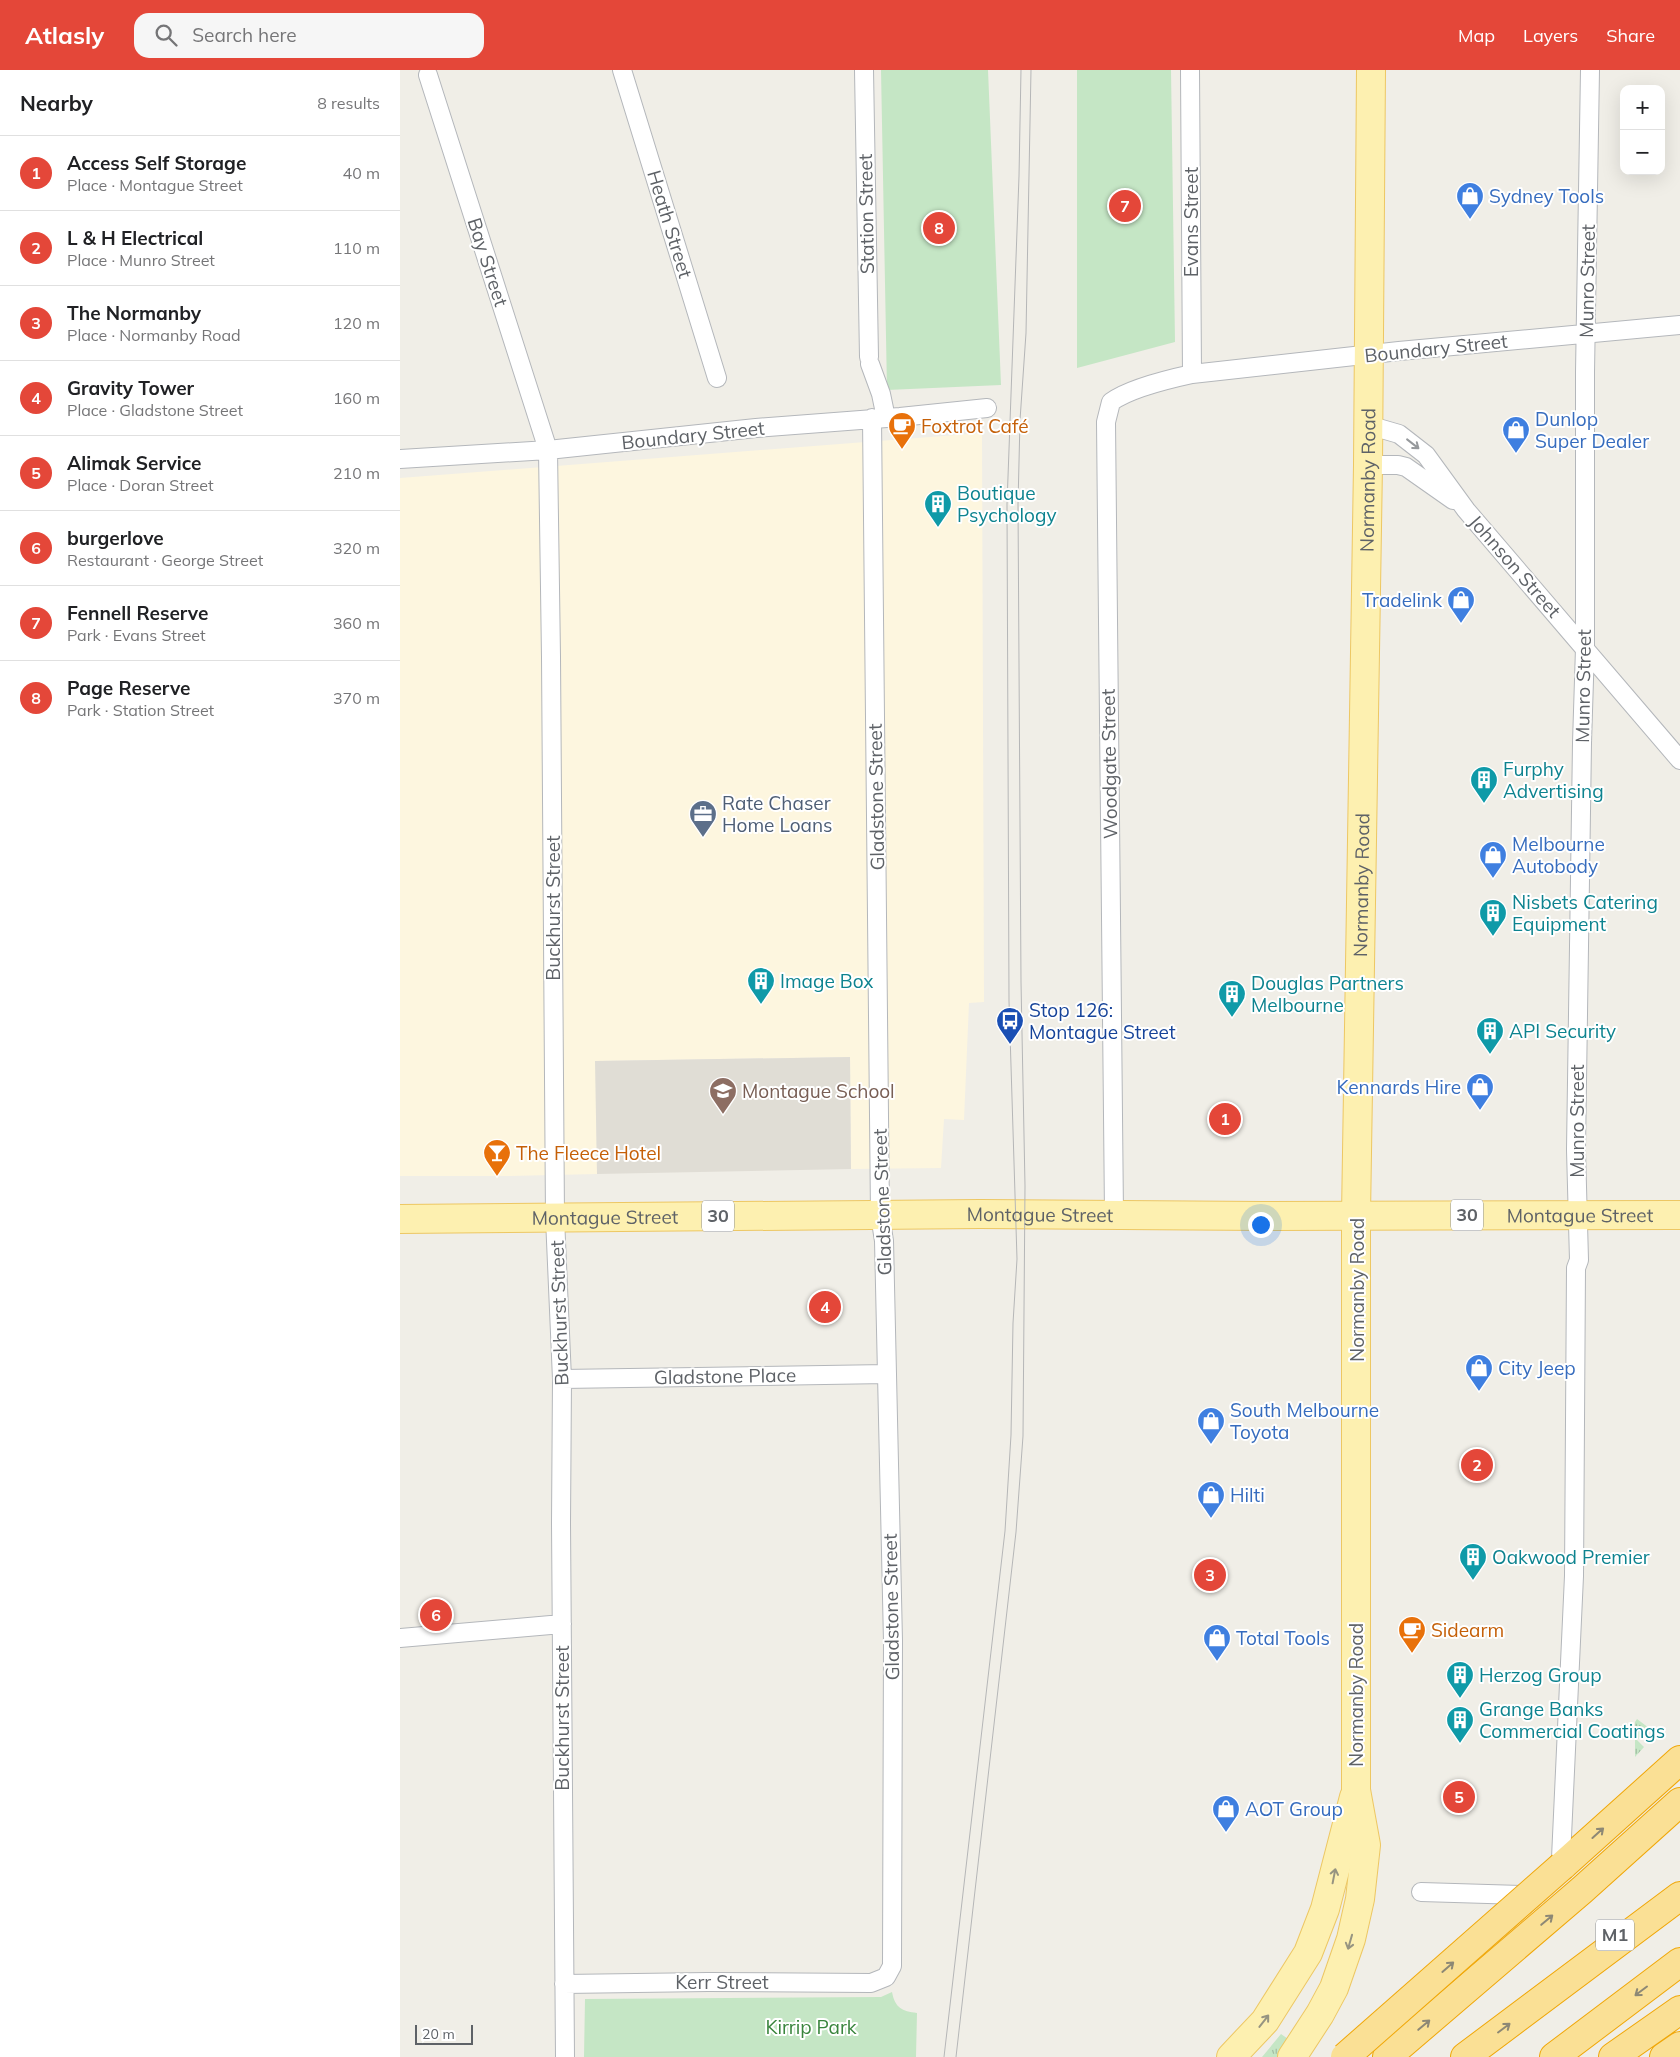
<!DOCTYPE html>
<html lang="en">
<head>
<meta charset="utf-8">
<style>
	:root { --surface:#fff; --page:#f6f6f6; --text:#202124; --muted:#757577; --line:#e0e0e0; --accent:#e44739 }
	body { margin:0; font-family:Mulish,sans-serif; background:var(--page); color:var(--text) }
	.controls { position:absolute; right:15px; top:15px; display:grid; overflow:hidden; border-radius:10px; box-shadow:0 5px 20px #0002 }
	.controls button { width:45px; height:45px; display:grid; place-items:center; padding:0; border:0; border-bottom:1px solid var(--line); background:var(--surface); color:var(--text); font:25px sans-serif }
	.scale { position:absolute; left:15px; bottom:12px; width:58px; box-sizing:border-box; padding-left:5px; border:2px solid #5e6267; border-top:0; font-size:14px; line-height:18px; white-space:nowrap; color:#5e6267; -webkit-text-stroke:4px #fff; paint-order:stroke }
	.you { position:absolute; left:860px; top:1154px; width:18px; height:18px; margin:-12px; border:4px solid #fff; border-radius:50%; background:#1a73e8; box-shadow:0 0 0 8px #1a73e833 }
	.badge { display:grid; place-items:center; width:32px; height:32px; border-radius:50%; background:var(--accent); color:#fff; font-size:16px; font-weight:700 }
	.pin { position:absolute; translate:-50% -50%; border:2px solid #fff; box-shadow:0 1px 5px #0006 }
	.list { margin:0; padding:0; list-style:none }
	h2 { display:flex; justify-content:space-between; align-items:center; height:65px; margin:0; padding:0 20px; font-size:21px }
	h2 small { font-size:16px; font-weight:400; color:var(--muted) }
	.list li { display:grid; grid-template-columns:32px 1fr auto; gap:15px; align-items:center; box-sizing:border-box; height:75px; padding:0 20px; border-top:1px solid var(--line) }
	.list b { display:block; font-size:19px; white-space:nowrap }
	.list p { margin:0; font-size:16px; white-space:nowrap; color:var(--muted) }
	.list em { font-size:16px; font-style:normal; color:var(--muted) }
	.icon { flex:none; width:28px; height:28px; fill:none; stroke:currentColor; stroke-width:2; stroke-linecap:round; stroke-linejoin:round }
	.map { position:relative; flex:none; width:1280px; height:1987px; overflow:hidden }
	header { display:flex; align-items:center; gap:30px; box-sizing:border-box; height:70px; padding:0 25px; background:var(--accent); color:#fff }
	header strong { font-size:24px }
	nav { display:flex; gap:28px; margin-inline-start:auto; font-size:18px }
	.search { width:350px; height:45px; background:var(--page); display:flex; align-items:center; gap:12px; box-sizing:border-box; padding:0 18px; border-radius:15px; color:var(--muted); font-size:19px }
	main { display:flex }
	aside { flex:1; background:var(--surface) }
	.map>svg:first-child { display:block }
	.commercial { fill:#fdf6df }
	.education { fill:#e0ddd5 }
	.grass { fill:url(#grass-tufts) }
	.park { fill:#c5e6c5 }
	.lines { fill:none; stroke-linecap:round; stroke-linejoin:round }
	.street-casing { stroke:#b4b7bb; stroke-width:20 }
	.primary-casing { stroke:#edc763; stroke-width:30 }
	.highway-casing { stroke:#f0a708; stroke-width:30 }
	.street { stroke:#fff; stroke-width:18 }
	.primary { stroke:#fdf0b0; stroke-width:28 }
	.highway { stroke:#fae095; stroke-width:28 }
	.tram { stroke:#b5b6b7; stroke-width:1 }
	.highway-bridge-casing { stroke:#f0a708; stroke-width:30; stroke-linecap:butt }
	.highway-bridge { stroke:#fae095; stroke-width:28 }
	.oneway { stroke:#96999c }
	.oneway2 { stroke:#8d8875 }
	.oneway3 { stroke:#969481 }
	.labels { text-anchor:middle; stroke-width:4; stroke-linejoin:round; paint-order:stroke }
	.shield { fill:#fff; stroke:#8e9195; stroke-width:1 }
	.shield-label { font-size:18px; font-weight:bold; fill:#5e6267 }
	.shop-label { font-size:19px; fill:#366cbe; stroke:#fff; text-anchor:start }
	.street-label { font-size:19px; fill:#5e6267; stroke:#fff }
	.food-label { font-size:19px; fill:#c56008; stroke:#fff; text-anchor:start }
	.culture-label { font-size:19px; fill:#0d838f; stroke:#fff; text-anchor:start }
	.service-label { font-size:19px; fill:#4e5e75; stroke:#fff; text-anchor:start }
	.transit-label { font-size:19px; fill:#164399; stroke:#fff; text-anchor:start }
	.education-label { font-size:19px; fill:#785e54; stroke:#fff; text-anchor:start }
	.park-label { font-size:19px; fill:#38843c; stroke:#fff }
</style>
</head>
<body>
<header>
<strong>Atlasly</strong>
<div class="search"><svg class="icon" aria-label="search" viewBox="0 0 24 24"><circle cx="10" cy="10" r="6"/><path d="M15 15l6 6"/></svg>Search here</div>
<nav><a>Map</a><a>Layers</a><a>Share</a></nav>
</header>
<main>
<aside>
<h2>Nearby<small>8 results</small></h2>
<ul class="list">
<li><span class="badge">1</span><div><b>Access Self Storage</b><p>Place · Montague Street</p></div><em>40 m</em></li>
<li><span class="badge">2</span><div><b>L &amp; H Electrical</b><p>Place · Munro Street</p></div><em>110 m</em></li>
<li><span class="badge">3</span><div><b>The Normanby</b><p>Place · Normanby Road</p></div><em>120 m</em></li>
<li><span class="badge">4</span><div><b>Gravity Tower</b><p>Place · Gladstone Street</p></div><em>160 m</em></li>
<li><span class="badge">5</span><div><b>Alimak Service</b><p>Place · Doran Street</p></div><em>210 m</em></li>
<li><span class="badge">6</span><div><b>burgerlove</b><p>Restaurant · George Street</p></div><em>320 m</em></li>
<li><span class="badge">7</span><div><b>Fennell Reserve</b><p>Park · Evans Street</p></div><em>360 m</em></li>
<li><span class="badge">8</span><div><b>Page Reserve</b><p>Park · Station Street</p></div><em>370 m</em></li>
</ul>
</aside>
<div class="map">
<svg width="1280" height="1987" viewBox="0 0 1280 1987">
	<defs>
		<pattern id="grass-tufts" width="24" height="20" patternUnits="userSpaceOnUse" patternTransform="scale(1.25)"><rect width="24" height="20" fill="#c5e6c5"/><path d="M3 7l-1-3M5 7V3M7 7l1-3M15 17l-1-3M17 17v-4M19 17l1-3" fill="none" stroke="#a3bea4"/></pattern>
	</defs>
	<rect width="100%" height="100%" fill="#f0eee7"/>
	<path class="commercial" d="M582,363L584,932L569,933L564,1050L544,1049L541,1098L451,1099L450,987L196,991L197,1104L110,1106H0V408Z"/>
	<path class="education" d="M450,987L451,1099L197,1104L195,991Z"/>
	<path class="grass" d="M1237,1649L1249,1658L1237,1670L1244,1677L1235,1687V1652Z
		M881,1964L891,1971L879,1987H862Z"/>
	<path class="park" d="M481,0H588L601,315L487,320Z
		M677,0H771L775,272L677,298Z
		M492,1922C495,1938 502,1941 517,1943L516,1987H184L185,1929L481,1927Z"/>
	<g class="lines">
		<defs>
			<path id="street" d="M222,0L317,308
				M464,0L469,287
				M790,0L792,304
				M28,5L148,380L151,587L155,1148L162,1309L161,1453L165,1987
				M470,294L481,324L486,348
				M968,355L999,364L1026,385L1066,440L1280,690
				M0,389L148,380L356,358L500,347L587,338
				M968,395H998L1006,397L1053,430
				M714,1144L706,352L711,332C730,318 769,309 792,304L999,281L1280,255
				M162,1309L487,1304
				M0,1568L162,1554
				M1157,1800L1161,1788L1174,1506L1176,1198L1179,1190L1176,1080L1182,673L1185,578V302L1190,0
				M1021,1822L1121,1825L1133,1822
				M164,1914L308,1912L471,1913L486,1907L492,1896L493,1571L484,1171L480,1145L472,348"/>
			<g id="primary">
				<path id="s1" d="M0,1149L580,1144L862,1146L1280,1145"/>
				<path d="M831,1987L865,1951L908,1883L925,1839L954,1727"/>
				<path id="s2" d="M892,1987L920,1944L934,1918L951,1869L960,1829L966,1775L956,1720V1145L968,395L971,0"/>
			</g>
			<path id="highway" d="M1162,1796L1280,1690
				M987,1987L1182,1820L1280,1732
				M1065,1987L1280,1826
				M1154,1987L1280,1892
				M1213,1987L1280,1940
				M1264,1987L1280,1976"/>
		</defs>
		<use href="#street" class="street-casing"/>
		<use href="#primary" class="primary-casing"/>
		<use href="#highway" class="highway-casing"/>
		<use href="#street" class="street"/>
		<use href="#primary" class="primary"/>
		<use href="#highway" class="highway"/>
		<path class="tram" d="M544,1987L605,1461L611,1365L613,1253L617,1189L609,931L607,434L619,106L621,0
			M556,1987L616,1462L623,1366L625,1116L621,912L618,434L620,350L626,263L631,0"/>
		<defs>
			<path id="highway-bridge" d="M945,1987L1162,1796"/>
		</defs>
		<use href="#highway-bridge" class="highway-bridge-casing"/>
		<use href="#highway-bridge" class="highway-bridge"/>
	</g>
	<defs><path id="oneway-shaft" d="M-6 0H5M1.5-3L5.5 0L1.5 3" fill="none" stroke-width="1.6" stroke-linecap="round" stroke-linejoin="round" transform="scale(1.25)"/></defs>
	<use class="oneway" href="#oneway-shaft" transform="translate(1013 374) rotate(38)"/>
	<g class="oneway2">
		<use href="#oneway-shaft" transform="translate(1198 1763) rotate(-42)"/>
		<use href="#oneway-shaft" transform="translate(1147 1850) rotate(-40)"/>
		<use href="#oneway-shaft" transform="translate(1048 1897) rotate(-41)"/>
		<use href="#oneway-shaft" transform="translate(1241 1921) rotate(143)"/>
		<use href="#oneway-shaft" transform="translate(1024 1955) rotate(-40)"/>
		<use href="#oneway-shaft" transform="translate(1104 1958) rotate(-37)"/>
	</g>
	<g class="oneway3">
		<use href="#oneway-shaft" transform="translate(934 1806) rotate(-79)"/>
		<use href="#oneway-shaft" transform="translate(950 1872) rotate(106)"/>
		<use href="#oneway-shaft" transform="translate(864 1951) rotate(-52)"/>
	</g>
	<defs>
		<symbol id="shop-pin" viewBox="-11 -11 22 30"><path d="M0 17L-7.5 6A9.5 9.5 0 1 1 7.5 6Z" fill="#3f7fe0" stroke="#fff"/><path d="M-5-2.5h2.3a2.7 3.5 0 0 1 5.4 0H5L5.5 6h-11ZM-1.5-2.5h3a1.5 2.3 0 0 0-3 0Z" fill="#fff"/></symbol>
		<symbol id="cafe-pin" viewBox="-11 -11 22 30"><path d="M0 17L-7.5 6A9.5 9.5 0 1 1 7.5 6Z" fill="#e8710a" stroke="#fff"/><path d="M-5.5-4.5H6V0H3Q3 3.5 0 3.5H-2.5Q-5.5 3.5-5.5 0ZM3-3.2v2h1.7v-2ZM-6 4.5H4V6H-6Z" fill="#fff"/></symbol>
		<symbol id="building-pin" viewBox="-11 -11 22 30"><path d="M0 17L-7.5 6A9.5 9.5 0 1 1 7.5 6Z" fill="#0f9aa8" stroke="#fff"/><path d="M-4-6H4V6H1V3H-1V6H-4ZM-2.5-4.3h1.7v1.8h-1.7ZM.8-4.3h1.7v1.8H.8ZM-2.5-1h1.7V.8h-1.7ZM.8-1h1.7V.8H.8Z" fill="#fff"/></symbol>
		<symbol id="office-pin" viewBox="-11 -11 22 30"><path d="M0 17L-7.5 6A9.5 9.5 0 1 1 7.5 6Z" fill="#5c6f8a" stroke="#fff"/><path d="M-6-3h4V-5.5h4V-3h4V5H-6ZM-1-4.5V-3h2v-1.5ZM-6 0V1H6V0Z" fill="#fff"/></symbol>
		<symbol id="bus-pin" viewBox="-11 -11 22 30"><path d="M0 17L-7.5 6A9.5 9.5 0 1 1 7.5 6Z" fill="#1a4fb4" stroke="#fff"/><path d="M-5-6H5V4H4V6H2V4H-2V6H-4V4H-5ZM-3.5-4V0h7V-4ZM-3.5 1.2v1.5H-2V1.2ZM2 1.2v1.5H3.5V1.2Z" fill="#fff"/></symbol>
		<symbol id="school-pin" viewBox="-11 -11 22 30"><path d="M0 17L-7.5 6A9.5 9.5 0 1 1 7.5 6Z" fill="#8d6e63" stroke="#fff"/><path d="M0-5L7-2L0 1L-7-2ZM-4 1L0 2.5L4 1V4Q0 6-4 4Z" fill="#fff"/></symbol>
		<symbol id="bar-pin" viewBox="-11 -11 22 30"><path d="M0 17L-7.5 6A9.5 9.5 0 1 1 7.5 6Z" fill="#e8710a" stroke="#fff"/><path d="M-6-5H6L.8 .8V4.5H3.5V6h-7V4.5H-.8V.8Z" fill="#fff"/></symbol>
	</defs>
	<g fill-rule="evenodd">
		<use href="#shop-pin" x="1054" y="110" width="32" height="43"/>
		<use href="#cafe-pin" x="486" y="340" width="32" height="43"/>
		<use href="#shop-pin" x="1100" y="344" width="32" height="43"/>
		<use href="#building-pin" x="522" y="418" width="32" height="43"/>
		<use href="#shop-pin" x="1045" y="514" width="32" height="43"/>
		<use href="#building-pin" x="1068" y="694" width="32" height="43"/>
		<use href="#office-pin" x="287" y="728" width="32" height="43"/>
		<use href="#shop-pin" x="1077" y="769" width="32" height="43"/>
		<use href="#building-pin" x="1077" y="827" width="32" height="43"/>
		<use href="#building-pin" x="345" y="895" width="32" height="43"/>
		<use href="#building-pin" x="816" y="908" width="32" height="43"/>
		<use href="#bus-pin" x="594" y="935" width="32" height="43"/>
		<use href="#building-pin" x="1074" y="945" width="32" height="43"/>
		<use href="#shop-pin" x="1064" y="1001" width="32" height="43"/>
		<use href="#school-pin" x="307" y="1005" width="32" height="43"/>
		<use href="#bar-pin" x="81" y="1067" width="32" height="43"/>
		<use href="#shop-pin" x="1063" y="1282" width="32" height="43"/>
		<use href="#shop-pin" x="795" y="1335" width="32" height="43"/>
		<use href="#shop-pin" x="795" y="1409" width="32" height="43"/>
		<use href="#building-pin" x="1057" y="1471" width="32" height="43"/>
		<use href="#cafe-pin" x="996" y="1544" width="32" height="43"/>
		<use href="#shop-pin" x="801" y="1552" width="32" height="43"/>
		<use href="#building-pin" x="1044" y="1589" width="32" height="43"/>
		<use href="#building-pin" x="1044" y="1634" width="32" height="43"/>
		<use href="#shop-pin" x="810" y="1723" width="32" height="43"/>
	</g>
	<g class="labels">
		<g class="shield">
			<rect x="1051" y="1129.5" width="32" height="31" rx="4"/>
			<rect x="302" y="1130.5" width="32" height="31" rx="4"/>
			<rect x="1196" y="1849.5" width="38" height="31" rx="4"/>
		</g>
		<g class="shield-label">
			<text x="1067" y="1151">30</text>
			<text x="318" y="1152">30</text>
			<text x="1215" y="1871">M1</text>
		</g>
		<g class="shop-label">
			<text x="1089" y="133">Sydney Tools</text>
			<text x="1135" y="356">Dunlop<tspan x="1135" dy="22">Super Dealer</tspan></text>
			<text x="1042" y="537" text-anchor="end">Tradelink</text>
			<text x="1112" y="781">Melbourne<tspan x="1112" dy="22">Autobody</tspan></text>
			<text x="1061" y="1024" text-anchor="end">Kennards Hire</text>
			<text x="1098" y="1305">City Jeep</text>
			<text x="830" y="1347">South Melbourne<tspan x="830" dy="22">Toyota</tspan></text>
			<text x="830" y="1432">Hilti</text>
			<text x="836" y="1575">Total Tools</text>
			<text x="845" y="1746">AOT Group</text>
		</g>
		<g class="street-label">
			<text transform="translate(466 144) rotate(-91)" y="7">Station Street</text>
			<text transform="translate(791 152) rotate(-90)" y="7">Evans Street</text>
			<text transform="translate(270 154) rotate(73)" y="7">Heath Street</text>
			<text transform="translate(88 192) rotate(72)" y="7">Bay Street</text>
			<text transform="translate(1187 211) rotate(-89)" y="7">Munro Street</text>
			<text transform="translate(1036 278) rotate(-6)" y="7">Boundary Street</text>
			<text transform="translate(293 365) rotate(-6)" y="7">Boundary Street</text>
			<text dy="7" stroke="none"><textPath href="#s2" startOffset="1594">Normanby Road</textPath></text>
			<text transform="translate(1115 496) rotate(49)" y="7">Johnson Street</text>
			<text transform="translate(1183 616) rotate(-89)" y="7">Munro Street</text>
			<text transform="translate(709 694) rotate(-91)" y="7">Woodgate Street</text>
			<text transform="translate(476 727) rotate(-91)" y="7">Gladstone Street</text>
			<text dy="7" stroke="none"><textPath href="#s2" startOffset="1189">Normanby Road</textPath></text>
			<text transform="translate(153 838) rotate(-90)" y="7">Buckhurst Street</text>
			<text transform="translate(1177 1051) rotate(-90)" y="7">Munro Street</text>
			<text transform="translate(482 1132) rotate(-92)" y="7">Gladstone Street</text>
			<text dy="7" stroke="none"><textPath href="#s1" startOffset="640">Montague Street</textPath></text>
			<text dy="7" stroke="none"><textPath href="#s1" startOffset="1180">Montague Street</textPath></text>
			<text dy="7" stroke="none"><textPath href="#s1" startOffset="205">Montague Street</textPath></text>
			<text transform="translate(957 1220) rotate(-90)" y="7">Normanby Road</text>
			<text transform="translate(159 1243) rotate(-92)" y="7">Buckhurst Street</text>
			<text transform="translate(325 1306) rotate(-1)" y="7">Gladstone Place</text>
			<text transform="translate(491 1537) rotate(-91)" y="7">Gladstone Street</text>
			<text transform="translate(956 1625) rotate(-90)" y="7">Normanby Road</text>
			<text transform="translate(162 1648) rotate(-90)" y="7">Buckhurst Street</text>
			<text x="322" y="1919">Kerr Street</text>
		</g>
		<g class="food-label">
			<text x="521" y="363">Foxtrot Café</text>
			<text x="116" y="1090">The Fleece Hotel</text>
			<text x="1031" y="1567">Sidearm</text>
		</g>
		<g class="culture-label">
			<text x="557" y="430">Boutique<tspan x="557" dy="22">Psychology</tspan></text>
			<text x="1103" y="706">Furphy<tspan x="1103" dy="22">Advertising</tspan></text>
			<text x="1112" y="839">Nisbets Catering<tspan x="1112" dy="22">Equipment</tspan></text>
			<text x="380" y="918">Image Box</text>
			<text x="851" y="920">Douglas Partners<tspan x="851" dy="22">Melbourne</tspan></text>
			<text x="1109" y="968">API Security</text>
			<text x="1092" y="1494">Oakwood Premier</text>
			<text x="1079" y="1612">Herzog Group</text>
			<text x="1079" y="1646">Grange Banks<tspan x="1079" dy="22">Commercial Coatings</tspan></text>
		</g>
		<g class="service-label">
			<text x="322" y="740">Rate Chaser<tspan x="322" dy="22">Home Loans</tspan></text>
		</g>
		<g class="transit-label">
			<text x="629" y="947">Stop 126:<tspan x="629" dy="22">Montague Street</tspan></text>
		</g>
		<g class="education-label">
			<text x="342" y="1028">Montague School</text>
		</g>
		<g class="park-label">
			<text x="411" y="1964">Kirrip Park</text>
		</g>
	</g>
</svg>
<div class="controls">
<button>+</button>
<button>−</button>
</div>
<div class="scale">20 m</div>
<div class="you"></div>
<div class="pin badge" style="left:825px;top:1049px">1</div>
<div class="pin badge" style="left:1077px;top:1395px">2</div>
<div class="pin badge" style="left:810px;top:1505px">3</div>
<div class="pin badge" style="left:425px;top:1237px">4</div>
<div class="pin badge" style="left:1059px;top:1727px">5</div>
<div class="pin badge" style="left:36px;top:1545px">6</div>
<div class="pin badge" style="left:725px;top:136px">7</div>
<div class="pin badge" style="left:539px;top:158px">8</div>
</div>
</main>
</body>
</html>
